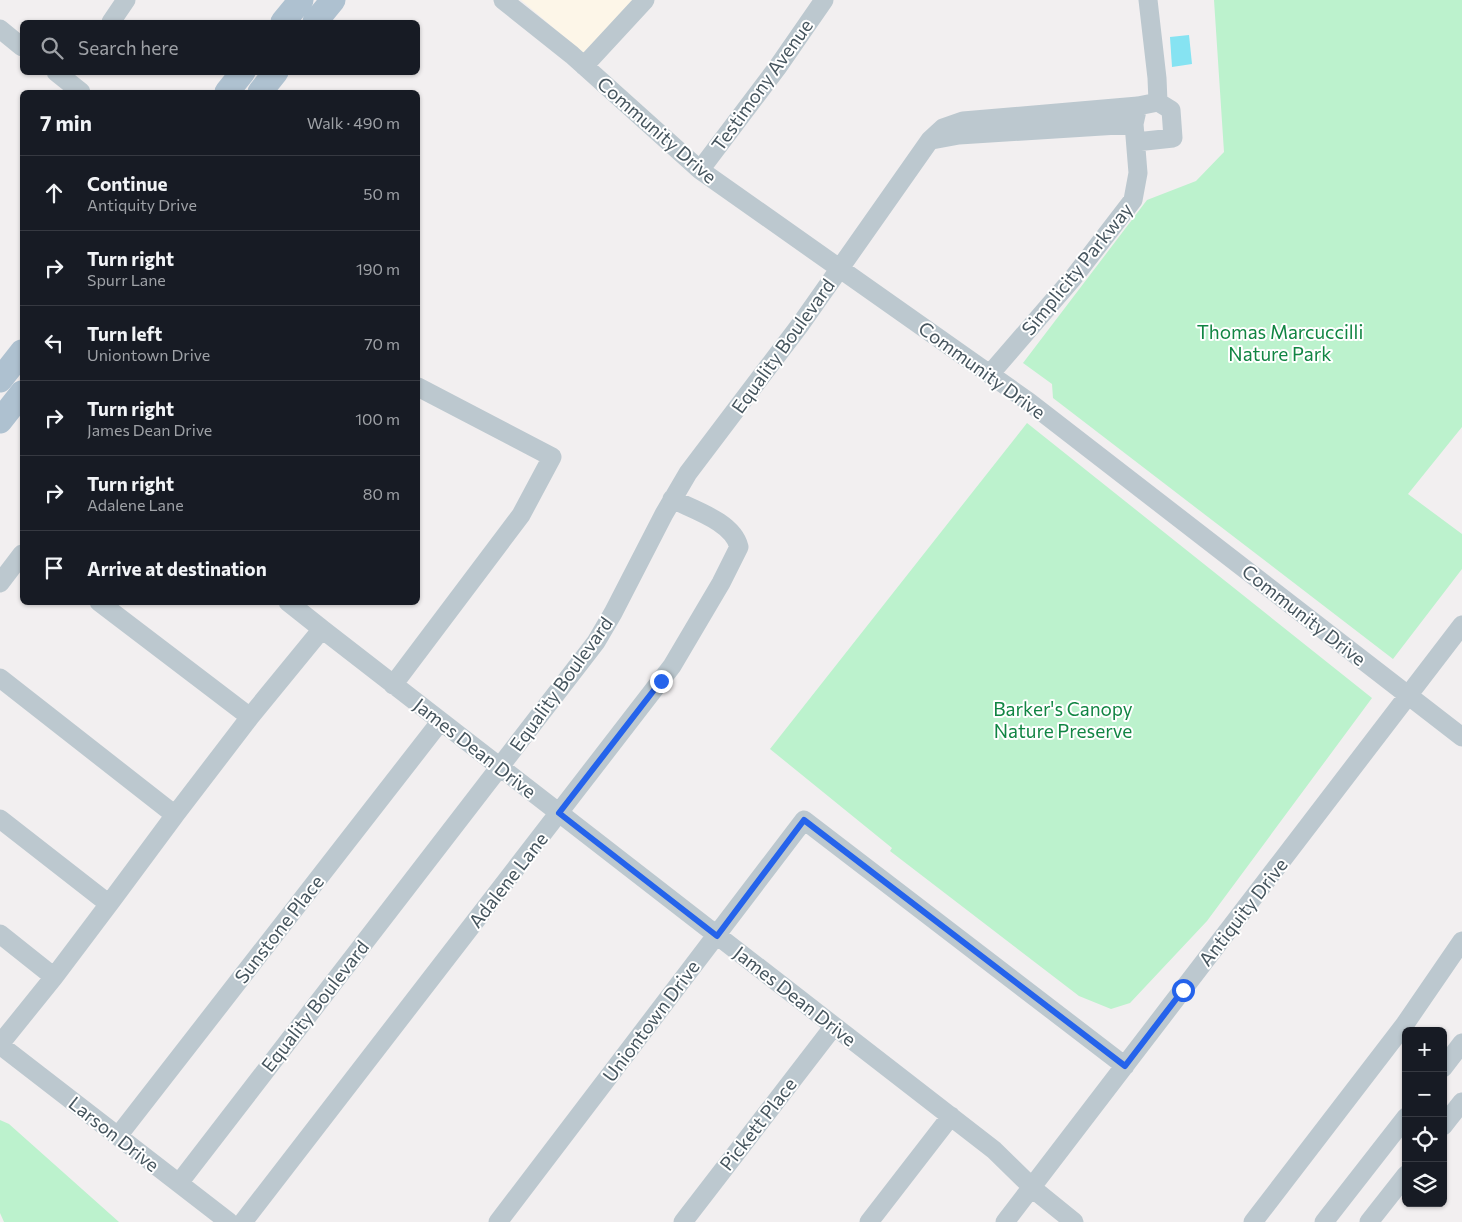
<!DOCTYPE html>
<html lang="en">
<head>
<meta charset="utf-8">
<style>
	:root { --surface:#171b24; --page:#20242c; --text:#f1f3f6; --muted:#9ea1a6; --line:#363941 }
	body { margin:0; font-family:Commissioner,sans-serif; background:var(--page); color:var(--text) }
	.controls { position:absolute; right:15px; bottom:15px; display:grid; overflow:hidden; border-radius:8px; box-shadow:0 1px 4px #0004 }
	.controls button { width:45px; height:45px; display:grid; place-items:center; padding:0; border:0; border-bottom:1px solid var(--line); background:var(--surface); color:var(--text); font:25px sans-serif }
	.stop { position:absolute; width:15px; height:15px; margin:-11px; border:4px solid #2563eb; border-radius:50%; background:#fff }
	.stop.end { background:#2563eb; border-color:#fff; box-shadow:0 1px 5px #0008 }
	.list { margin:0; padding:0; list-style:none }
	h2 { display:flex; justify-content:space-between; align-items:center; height:65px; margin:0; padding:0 20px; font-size:21px }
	h2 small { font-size:16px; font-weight:400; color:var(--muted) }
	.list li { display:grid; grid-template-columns:32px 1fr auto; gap:15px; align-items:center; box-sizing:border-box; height:75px; padding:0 20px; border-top:1px solid var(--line) }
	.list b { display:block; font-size:19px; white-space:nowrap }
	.list p { margin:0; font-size:16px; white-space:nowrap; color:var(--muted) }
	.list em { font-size:16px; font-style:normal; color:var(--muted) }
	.icon { flex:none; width:28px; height:28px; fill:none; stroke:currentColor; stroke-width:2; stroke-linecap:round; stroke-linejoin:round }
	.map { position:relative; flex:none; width:1462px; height:1222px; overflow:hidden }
	.search { position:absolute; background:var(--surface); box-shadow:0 1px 4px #0004; left:20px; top:20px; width:400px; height:55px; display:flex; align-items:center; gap:12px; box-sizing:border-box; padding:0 18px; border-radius:8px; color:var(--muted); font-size:19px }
	.panel { position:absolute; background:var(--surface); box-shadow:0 1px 4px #0004; left:20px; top:90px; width:400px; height:515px; border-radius:8px }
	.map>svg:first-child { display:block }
	.commercial { fill:#fdf6e8 }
	.green { fill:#bcf2cd }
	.water { fill:#86e3f2 }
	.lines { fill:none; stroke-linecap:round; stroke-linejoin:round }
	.minor { stroke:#bcc8cf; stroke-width:19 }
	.major { stroke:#aec1d0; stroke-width:25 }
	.route { stroke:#2563eb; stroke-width:6 }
	.labels { text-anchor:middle; stroke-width:4; stroke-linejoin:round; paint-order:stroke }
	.street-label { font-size:19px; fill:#46555e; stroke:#fff }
	.park-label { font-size:19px; fill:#118543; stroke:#fff }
</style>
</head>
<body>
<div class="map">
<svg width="1462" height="1222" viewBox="0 0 1462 1222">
	<rect width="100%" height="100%" fill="#f2eff0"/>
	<path class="commercial" d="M521,0H633L583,53Z"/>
	<path class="green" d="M1214,0H1462V427L1408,494L1462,534V569L1393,659L1053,398L1052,384L1023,363L1147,200L1196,181L1224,152Z
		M1027,423L1372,698L1207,921L1130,1003L1111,1009L1079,996L890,851L892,848L770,749Z
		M0,1120L9,1124L119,1222H4L0,1213Z"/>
	<path class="water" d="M1189,35L1192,64L1172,67L1170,37Z"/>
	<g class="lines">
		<path class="minor" d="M503,0L572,55L700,170L1029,402L1462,737
			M111,22L126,0
			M0,29L22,47
			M584,66L645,0
			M56,72L81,92
			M932,140L959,135L1134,124
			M1136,142L1173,138L1171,110L1158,102
			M700,170L777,68L824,0
			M990,374L1073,278L1133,200L1138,173L1134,124L1138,106
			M0,583L22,554
			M99,602L250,717L322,629L288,602
			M322,629L994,1150L1037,1192L1074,1222
			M0,678L175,815L250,717
			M393,685L521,515L552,457L418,387
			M0,819L109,904L175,815
			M0,934L54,977L109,904
			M0,1044L54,977
			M0,1045L229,1222
			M1443,1068L1462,1043
			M1443,1126L1462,1102
			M118,1136L440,722
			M179,1183L596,642L613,613L664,514L688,473L800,325L930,140L943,128L963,121L1138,106L1158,102L1157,78L1148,0
			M243,1222L672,666L721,583L739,547C733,522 694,510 672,499
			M498,1222L804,820L1125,1066
			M683,1222L834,1026
			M869,1222L951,1116
			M1005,1222L1462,625
			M1253,1222L1405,1024L1462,941
			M1324,1222L1406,1117
			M1369,1222L1406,1175"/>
		<path class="major" d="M283,22L301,0
			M315,22L333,0
			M227,92L243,72
			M260,92L276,72
			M0,380L22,352
			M0,421L22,393"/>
	</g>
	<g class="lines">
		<path class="route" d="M661,681L559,813L717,936L804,820L1125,1066L1183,990"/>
	</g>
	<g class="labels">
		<g class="street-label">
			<text transform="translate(762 85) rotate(-54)" y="7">Testimony Avenue</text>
			<text transform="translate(657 130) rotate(41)" y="7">Community Drive</text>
			<text transform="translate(1077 269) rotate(-51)" y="7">Simplicity Parkway</text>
			<text transform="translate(783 346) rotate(-54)" y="7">Equality Boulevard</text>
			<text transform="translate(982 370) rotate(36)" y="7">Community Drive</text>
			<text transform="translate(1304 615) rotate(38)" y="7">Community Drive</text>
			<text transform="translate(561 684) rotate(-54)" y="7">Equality Boulevard</text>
			<text transform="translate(475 748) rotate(38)" y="7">James Dean Drive</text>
			<text transform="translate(508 880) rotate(-52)" y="7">Adalene Lane</text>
			<text transform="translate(1243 912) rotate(-52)" y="7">Antiquity Drive</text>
			<text transform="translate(279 929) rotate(-52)" y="7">Sunstone Place</text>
			<text transform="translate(795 996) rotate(38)" y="7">James Dean Drive</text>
			<text transform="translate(315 1006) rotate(-52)" y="7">Equality Boulevard</text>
			<text transform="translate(651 1021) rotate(-53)" y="7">Uniontown Drive</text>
			<text transform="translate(758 1124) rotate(-52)" y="7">Pickett Place</text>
			<text transform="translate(114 1134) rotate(38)" y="7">Larson Drive</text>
		</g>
		<g class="park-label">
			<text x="1280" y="339">Thomas Marcuccilli<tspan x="1280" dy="22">Nature Park</tspan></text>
			<text x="1063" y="716">Barker's Canopy<tspan x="1063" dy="22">Nature Preserve</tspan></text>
		</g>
	</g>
</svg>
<div class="controls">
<button>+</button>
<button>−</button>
<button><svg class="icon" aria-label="locate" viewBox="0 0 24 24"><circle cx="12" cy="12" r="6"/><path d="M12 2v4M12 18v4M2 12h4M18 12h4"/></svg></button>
<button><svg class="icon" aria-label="layers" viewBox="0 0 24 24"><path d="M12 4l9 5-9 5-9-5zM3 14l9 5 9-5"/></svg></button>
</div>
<div class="stop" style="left:1183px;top:990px"></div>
<div class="stop end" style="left:661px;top:681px"></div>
<div class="search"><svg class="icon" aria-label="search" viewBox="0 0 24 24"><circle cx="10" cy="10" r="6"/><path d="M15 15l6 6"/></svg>Search here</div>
<section class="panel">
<h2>7 min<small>Walk · 490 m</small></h2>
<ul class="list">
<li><svg class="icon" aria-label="ahead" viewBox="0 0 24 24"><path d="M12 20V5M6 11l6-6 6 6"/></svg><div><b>Continue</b><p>Antiquity Drive</p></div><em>50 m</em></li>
<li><svg class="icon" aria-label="right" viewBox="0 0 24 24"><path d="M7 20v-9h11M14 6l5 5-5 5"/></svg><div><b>Turn right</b><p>Spurr Lane</p></div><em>190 m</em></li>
<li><svg class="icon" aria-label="left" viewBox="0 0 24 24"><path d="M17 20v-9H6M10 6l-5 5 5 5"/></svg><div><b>Turn left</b><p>Uniontown Drive</p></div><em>70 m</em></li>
<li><svg class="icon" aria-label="right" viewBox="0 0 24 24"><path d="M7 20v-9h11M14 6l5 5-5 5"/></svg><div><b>Turn right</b><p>James Dean Drive</p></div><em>100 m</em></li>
<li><svg class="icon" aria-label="right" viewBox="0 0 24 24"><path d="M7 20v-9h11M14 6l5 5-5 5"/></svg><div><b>Turn right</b><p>Adalene Lane</p></div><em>80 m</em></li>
<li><svg class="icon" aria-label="arrive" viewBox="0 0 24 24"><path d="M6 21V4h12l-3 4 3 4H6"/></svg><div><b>Arrive at destination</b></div></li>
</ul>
</section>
</div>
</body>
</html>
